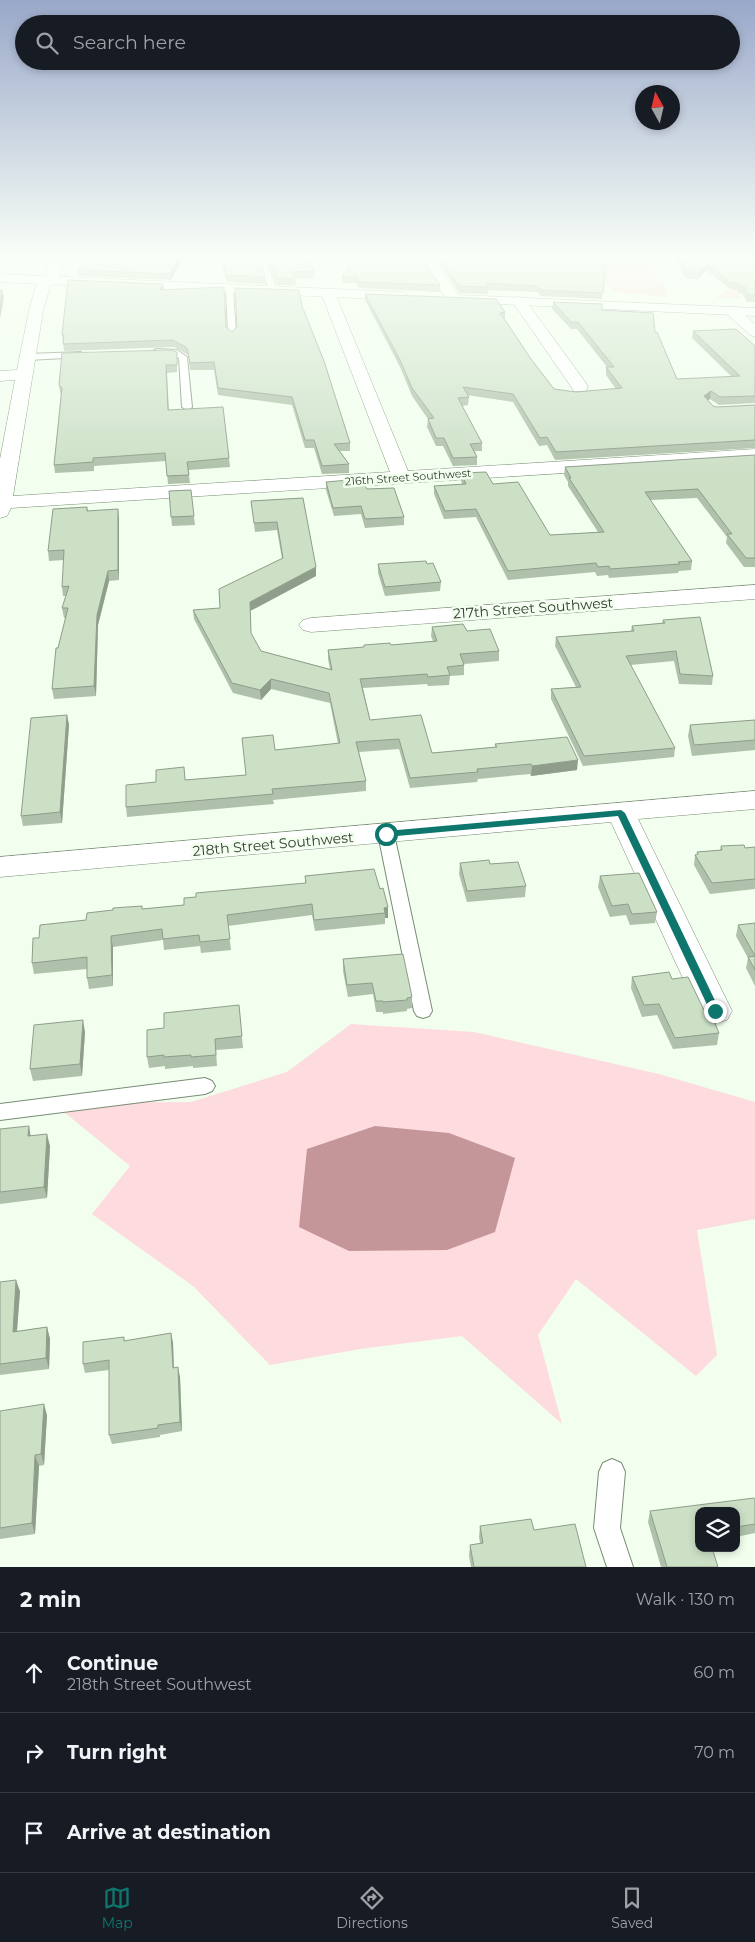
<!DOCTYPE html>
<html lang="en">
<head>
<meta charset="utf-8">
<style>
	:root { --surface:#171b24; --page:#242831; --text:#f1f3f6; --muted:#9ea1a6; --line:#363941; --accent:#0f766e }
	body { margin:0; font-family:Montserrat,sans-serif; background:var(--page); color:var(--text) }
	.controls { position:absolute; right:15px; bottom:15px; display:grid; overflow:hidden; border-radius:10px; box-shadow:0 2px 8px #0003 }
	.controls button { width:45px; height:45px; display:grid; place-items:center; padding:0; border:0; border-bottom:1px solid var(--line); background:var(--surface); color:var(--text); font:25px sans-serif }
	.compass { position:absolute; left:635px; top:85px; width:45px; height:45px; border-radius:50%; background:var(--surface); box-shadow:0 2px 8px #0003; rotate:352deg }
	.stop { position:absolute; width:15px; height:15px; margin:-11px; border:4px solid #0f766e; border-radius:50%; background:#fff }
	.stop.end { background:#0f766e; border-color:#fff; box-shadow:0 1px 5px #0008 }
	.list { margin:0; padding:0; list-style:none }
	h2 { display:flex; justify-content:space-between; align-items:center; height:65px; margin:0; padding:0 20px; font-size:21px }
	h2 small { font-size:16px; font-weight:400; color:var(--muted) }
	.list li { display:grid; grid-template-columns:32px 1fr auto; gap:15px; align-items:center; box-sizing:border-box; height:80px; padding:0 20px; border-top:1px solid var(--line) }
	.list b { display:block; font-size:19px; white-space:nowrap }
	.list p { margin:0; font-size:16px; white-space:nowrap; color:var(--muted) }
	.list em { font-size:16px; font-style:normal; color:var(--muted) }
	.icon { flex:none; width:28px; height:28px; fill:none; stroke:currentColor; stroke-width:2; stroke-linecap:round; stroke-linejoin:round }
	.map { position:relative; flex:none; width:755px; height:1567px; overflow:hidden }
	.search { position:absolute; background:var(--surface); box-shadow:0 2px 8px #0003; left:15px; right:15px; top:15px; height:55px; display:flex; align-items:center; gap:12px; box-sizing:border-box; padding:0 18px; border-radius:28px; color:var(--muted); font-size:19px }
	.sheet { height:305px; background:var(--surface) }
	nav { display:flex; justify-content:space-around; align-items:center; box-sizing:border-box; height:70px; border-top:1px solid var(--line); background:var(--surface); font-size:14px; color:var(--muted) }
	nav a { display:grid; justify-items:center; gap:2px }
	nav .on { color:var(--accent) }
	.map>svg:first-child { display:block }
	.green { fill:#fedbde }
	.water { fill:#c4969a }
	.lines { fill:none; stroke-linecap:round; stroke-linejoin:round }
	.service-casing { stroke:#7a8c75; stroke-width:2 }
	.minor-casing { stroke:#7a8c75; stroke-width:1 }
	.tertiary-casing { stroke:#7a8c75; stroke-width:1 }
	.service { fill:#fff; fill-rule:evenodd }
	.minor { fill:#fff; fill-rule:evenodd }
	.tertiary { fill:#fff; fill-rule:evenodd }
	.wall { fill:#afc1aa }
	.shaded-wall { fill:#8f9d8b }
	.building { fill:#cce0c6; stroke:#8f9d8b }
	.route { fill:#0f766e }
	.labels { text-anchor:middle; stroke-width:5; stroke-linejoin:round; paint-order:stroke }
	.far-street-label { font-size:11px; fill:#343b31; stroke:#f2feee }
	.street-label { font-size:14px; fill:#343b31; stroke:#f2feee }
</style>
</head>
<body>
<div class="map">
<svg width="755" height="1567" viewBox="0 0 755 1567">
	<rect width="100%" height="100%" fill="#f2feee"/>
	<path class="green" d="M529,255L616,257L699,255L743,290L740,298H715L730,288L700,265L645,267L664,282L667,297L615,292L594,278Z
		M351,1024L474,1032L659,1074L755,1102V1219L697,1230L717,1355L696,1376L576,1279L538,1335L562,1424L462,1336L360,1349L270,1365L193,1286L92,1214L130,1166L53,1103L191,1102L287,1072Z"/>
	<path class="water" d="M375,1126L449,1133L515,1158L495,1232L447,1250L349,1251L299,1227L307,1149Z"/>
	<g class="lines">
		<defs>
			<path id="service" d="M260,259L267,261L277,291L276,293L269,291Z
				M226,287L233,289L236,334L232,337L228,334Z
				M157,349L177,350L187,357L192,407L190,409L187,410L182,407L179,358L172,355L154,354V350Z
				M81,352L85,355L84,357L28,360L24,357L28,354Z
				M386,829L392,830L394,834L432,1011L429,1016L423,1018L417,1016L414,1011L378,834L380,830Z
				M205,1078L212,1081L215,1086L212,1091L205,1094L0,1120V1104Z
				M612,1459L621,1463L625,1472L620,1528L633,1567H607L594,1528L599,1472L603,1463Z"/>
			<path id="minor" d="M50,255H64L60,276L50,286L43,311L13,496L390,472L321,293L323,290H333L335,293L408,471L755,449V461L11,508L7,516L0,518V459L15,380L0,381V371L17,370L29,311L36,285L46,275Z
				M424,255H438V265L460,298L458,301H448L424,265Z
				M519,297L524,298L586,383L588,387L586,391H574L512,301L514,298Z
				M732,307L737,308L755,324V337L750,335L727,314L725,311L727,308Z
				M755,585V599L311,632L303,630L299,625L303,620L311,618Z
				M755,791V809L638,819L732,1011L727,1020L715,1023L703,1020L698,1011L611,822L0,877V857Z"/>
			<path id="tertiary" d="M0,274L401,292L406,293L408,296L406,299L401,300L0,282Z
				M459,295L755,308V316L454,302L452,299L454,296Z"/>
		</defs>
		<use href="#service" class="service-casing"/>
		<use href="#minor" class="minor-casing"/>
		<use href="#tertiary" class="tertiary-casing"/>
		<use href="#service" class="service"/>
		<use href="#minor" class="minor"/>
		<use href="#tertiary" class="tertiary"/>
	</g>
	<path class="wall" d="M84,255H185L171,280L79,276L78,270L89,260H85Z
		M220,255H308L314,271V278L295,279L296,285H277L269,260L261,257L259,258L265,277V284L227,282Z
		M440,255L606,260L602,299L541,296L537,292L488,290V294L459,293L440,264Z
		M671,255H755V302H747L742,293H739L738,290L730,289L706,270L698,279H687Z
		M422,259L440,285V292L359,288L356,283H342V277Z
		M163,284L164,290L226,327L232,332L302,306L350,443V451H340L349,464V473L322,474L314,448H305L292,405L218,395L214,370H190L188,355L174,347L64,351L62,335Z
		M365,294L505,312V319L531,359L554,389L576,392L616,389L606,375V367H607L577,329H571L552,309L553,302L602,310L655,332L677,379L732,377L692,338L693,331L755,346V403L719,405L710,399L708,400L713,406L717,407L755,405V448L555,460L547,445L539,446L513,402L467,395L469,397L468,405L462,406L482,443V451H475L477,457V465L453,466L443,446H436L427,427L428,419L412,396L400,367L365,300Z
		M177,359V372L167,373L169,410L229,458L230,467L188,470L190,483L168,484L166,461L94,466V471L55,473L54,465L61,394L60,392L59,385Z
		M755,455V567H744L726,543L727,537L697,498L650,500L692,561L691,570L679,571L678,573L609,578L608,575L597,576L595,572L508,580L476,517L444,519L434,494V486L462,484L461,481V473L493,484L550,535L598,532L568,486V482L564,475L565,467Z
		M326,482L367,489L404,517V525L365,528L361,514L334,516L326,490Z
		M169,491L194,516L195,525L172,526Z
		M303,498L316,576L250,611L251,634L261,651L330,669L328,659V650L364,647V645H391L433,641L431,636L432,627L467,631L499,651V661L464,664V675L450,676L449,685L428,686L427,684L363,688L370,720L432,753L495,747V744L577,770L531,776L530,774L478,779L477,782L410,788L399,749L359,752L366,781V791L273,800L274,804L127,817L126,807L185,780L246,775L275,750L338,744L330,703L271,689L261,700L233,693L194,619L193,610L220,608L282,559L277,530L255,532L251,501Z
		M87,507L88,511L119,518V580L109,581L98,625L96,696L54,699L52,689L58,648L66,618H64L62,608L66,596H63L62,587L64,560L49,561L48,551Z
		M378,564H427L441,582L440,591L385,596L378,573Z
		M663,620L713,676L712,685L679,684L674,661L630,665L675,748L674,757L583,766L551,699V689L576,687L555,646L556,637L631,631L632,626L662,623Z
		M67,715L69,725L62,823L23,826L21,816Z
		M755,720V750L692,756L688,736L690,725Z
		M721,846L745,848L755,847V889L710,894L694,865L695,855L697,854V852L720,850Z
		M460,863L490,864L526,886L525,897L467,902L459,874Z
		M374,869L388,918H385V924L315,931L312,915L228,926L231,950L201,953L200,946L164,950L163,940L113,947V986L89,989L87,978V969L34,974L32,963L39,938L113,910L143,909L184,905L305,883V876Z
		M600,876L657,912L655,923L630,925L626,915L610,917L598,887Z
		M755,923V986L746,968L748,958L736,936L738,925Z
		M343,959L412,997V1008L407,1009V1011L383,1014V1012H376L373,994L348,997L343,971Z
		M632,977L672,979L704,1010L716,1018L715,1023L719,1033L717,1045L673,1049L657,1015L642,1017L631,988Z
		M239,1005L243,1048L216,1050L217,1066L193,1068V1066L165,1069V1066L149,1068L147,1057L164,1028Z
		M85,1032L82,1076L33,1081L30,1069Z
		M0,1129L31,1136L50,1146L47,1198L0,1204Z
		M0,1282L20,1291L17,1331L47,1327L50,1339L49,1369L0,1375Z
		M171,1333L173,1343L174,1368L180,1377L182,1431L160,1435V1437L112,1444L109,1435V1370L85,1373L83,1364L124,1337V1341Z
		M0,1411L47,1415L44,1465L39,1466L35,1534L0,1539Z
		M755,1500V1533L736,1537V1511H699L718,1567H661L648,1522L650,1511Z
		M480,1526L534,1530L586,1567H471L469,1556L470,1545L480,1543L479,1537Z"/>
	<path class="shaded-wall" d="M181,255H185L171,280L170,274Z
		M707,264L706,270L698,279L699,272Z
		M163,284L164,291L160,290Z
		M2,290L4,297L0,319V305Z
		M711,391L710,399L703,404L704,396Z
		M118,509L119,518V580L118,570Z
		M316,567V576L250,611V602Z
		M108,571L109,581L98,625L96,696L94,686L97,615Z
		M271,679V689L261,700L260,690Z
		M67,715L69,725L62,823L60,812Z
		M578,760L577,770L531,776L532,766Z
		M388,907V918H385V913L384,908Z
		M111,936L113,947V986L112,975Z
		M83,1020L85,1032L82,1076L80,1064Z
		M29,1126L31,1138L28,1136Z
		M47,1134L50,1146L47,1198L44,1187Z
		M16,1280L20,1291L16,1343L13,1332Z
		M47,1327L50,1339L49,1369L46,1358Z
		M171,1333L173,1343L174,1378L173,1368Z
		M178,1367L180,1377L182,1431L180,1422Z
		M44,1404L47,1415L44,1465L41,1454Z
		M35,1455L39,1466L35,1534L32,1523Z"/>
	<path class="building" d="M94,255H181L170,274L78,270Z
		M221,255H259L265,277L226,275Z
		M269,255H308L314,271L293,272L295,279L277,278Z
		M356,255H422V259L440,285L359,282L356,276L342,277Z
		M440,255H603L606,260L603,293L541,290L537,286L486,283L488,287L459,286L440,258Z
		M676,255H755V295H748L744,286H740L739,283H731L707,264L699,272H688Z
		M68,280L163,284L160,290L224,287L226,327L232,332L237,327L235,288L299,290L302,306L324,361L350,443L334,444L349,464L322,466L314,440H305L292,397L218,388L214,362L190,363L187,348L173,340L63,344L64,335H62Z
		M0,290H2L0,305Z
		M365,294L496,299L505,312L500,313L531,359L554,389L576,392L622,388L606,367H614L578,322H571L553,302L602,304V310L653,313L655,332H657L677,379L740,376L693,331L736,329L755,346V396L720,397L711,391L704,396L713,406L717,407L755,405V440L556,452L547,437L540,438L513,394L463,387L469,397L458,398L482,443L470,444L477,457L453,458L444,438H436L428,419L434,418L412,388L400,360Z
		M171,350L177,352V365H166L168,410L223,407L229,458L187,462L189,475L167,476L165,453L93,458V462L54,465L62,388L59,385L62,353Z
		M755,455V558H746L727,534H732L698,489L645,492L692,561L678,562L680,564L610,569L609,566L598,567L596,563L508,571L476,509L445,511L434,486L466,484L461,473L486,472L493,484L518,482L550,535L604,532L569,478H571L565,467Z
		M360,479L367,489L394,488L404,517L365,519L361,506L333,508L326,482Z
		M191,490L194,516L171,517L169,491Z
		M303,498L316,567L250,602L251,633L261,651L332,670L328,650L364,647V645L390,643L391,645L437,641L432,627L463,624L467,631L490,629L499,651L460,654L464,665L447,667L450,675L428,677L427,674L360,679L370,720L421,715L432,753L497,747L495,744L567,737L578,760L532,766L531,764L477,769L478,772L410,778L399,739L356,742L366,781L272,789L273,794L126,807V785L156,782V770L184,767L185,780L246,775L242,738L273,735L275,750L340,743L329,693L271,679L260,690L232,683L193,610L220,608L219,589L283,558L277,522L254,523L251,501Z
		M87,507V511L118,509V570L108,571L97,615L94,686L52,689L56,648H58L68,608H62L69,586L62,587L64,550L48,551L53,509Z
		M426,561L427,564L433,563L441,582L385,587L378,564Z
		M700,617L713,676L680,674L676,651L626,656L675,748L584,756L551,689L581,687L556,637L634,631L632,626L665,623L663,620Z
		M67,715L60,812L21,816L31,718Z
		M755,720V740L694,745L690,725Z
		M744,845L745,848L755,847V879L712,883L695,855L698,854L697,852L722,850L721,846Z
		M489,860L490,864L518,862L526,886L467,891L460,863Z
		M374,869L380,889L383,888L388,907L384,908L385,913L314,920L312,904L227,915L230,939L200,942L199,935L163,939L162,929L111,936L112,975L87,978V957L32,963L33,938H39L40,925L86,920L87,913L113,910V908L142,906V909L184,905V898L196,897V893L306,883L305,876Z
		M639,873L657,912L632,914L628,904L612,906L600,876Z
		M755,923V956L738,925Z
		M403,954L412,997L407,998V1000L383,1002V1001H376L372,983L347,985L343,959Z
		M755,956V970L748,957Z
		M669,972L672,979L688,977L704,1010L713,1012L716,1018L713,1019L719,1033L675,1038L659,1004L644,1005L632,977Z
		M239,1005L242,1036L215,1039L216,1055L191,1057V1055L164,1057V1055L147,1057V1030L164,1028V1013Z
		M83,1020L80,1064L30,1069L34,1025Z
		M29,1126L28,1136L47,1134L44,1187L0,1192V1129Z
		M16,1280L13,1332L47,1327L46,1358L0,1364V1282Z
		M171,1333L173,1368L178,1367L180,1422L158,1425V1428L109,1435V1360L83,1364V1342L124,1337V1341Z
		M44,1404L41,1454L35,1455L32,1523L0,1528V1411Z
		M754,1498L755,1500V1524L736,1527V1511H699V1548H712L718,1567H667L650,1511Z
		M531,1519L534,1530L575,1524L586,1567H474L470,1545L483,1543L480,1526Z"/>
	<linearGradient id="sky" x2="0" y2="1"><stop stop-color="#99a8c9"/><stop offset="0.54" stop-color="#f9fff7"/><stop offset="1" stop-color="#f9fff7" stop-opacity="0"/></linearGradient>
	<rect width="755" height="475" fill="url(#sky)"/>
	<path class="route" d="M621,810L625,813L720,1011L719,1013L715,1015L710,1011L618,816L386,837L381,834L386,831Z"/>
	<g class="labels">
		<g class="far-street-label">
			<text transform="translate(408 477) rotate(-4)" y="4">216th Street Southwest</text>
		</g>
		<g class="street-label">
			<text transform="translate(533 608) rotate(-4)" y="5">217th Street Southwest</text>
			<text transform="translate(273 844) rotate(-5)" y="5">218th Street Southwest</text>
		</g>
	</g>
</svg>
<div class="controls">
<button><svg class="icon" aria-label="layers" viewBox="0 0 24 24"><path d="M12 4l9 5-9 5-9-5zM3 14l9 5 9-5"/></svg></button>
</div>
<svg class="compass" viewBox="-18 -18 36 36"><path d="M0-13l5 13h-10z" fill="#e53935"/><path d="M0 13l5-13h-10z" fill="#9ea1a6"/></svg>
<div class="stop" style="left:386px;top:834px"></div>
<div class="stop end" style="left:715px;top:1011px"></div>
<div class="search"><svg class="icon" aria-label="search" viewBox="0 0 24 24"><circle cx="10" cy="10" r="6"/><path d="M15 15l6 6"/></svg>Search here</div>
</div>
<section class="sheet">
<h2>2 min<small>Walk · 130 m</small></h2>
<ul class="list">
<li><svg class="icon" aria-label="ahead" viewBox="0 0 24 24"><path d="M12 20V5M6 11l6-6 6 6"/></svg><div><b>Continue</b><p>218th Street Southwest</p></div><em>60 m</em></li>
<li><svg class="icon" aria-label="right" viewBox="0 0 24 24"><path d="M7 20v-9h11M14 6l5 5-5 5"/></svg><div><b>Turn right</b></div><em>70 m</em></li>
<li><svg class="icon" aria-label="arrive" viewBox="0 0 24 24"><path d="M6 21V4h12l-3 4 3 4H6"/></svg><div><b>Arrive at destination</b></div></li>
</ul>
</section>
<nav>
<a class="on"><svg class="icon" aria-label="map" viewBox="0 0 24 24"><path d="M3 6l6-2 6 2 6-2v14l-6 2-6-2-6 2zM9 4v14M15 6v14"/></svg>Map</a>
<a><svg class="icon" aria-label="directions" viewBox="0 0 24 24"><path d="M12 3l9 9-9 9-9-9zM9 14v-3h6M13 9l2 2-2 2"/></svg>Directions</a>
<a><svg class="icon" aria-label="saved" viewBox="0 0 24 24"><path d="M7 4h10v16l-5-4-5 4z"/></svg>Saved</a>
</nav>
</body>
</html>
